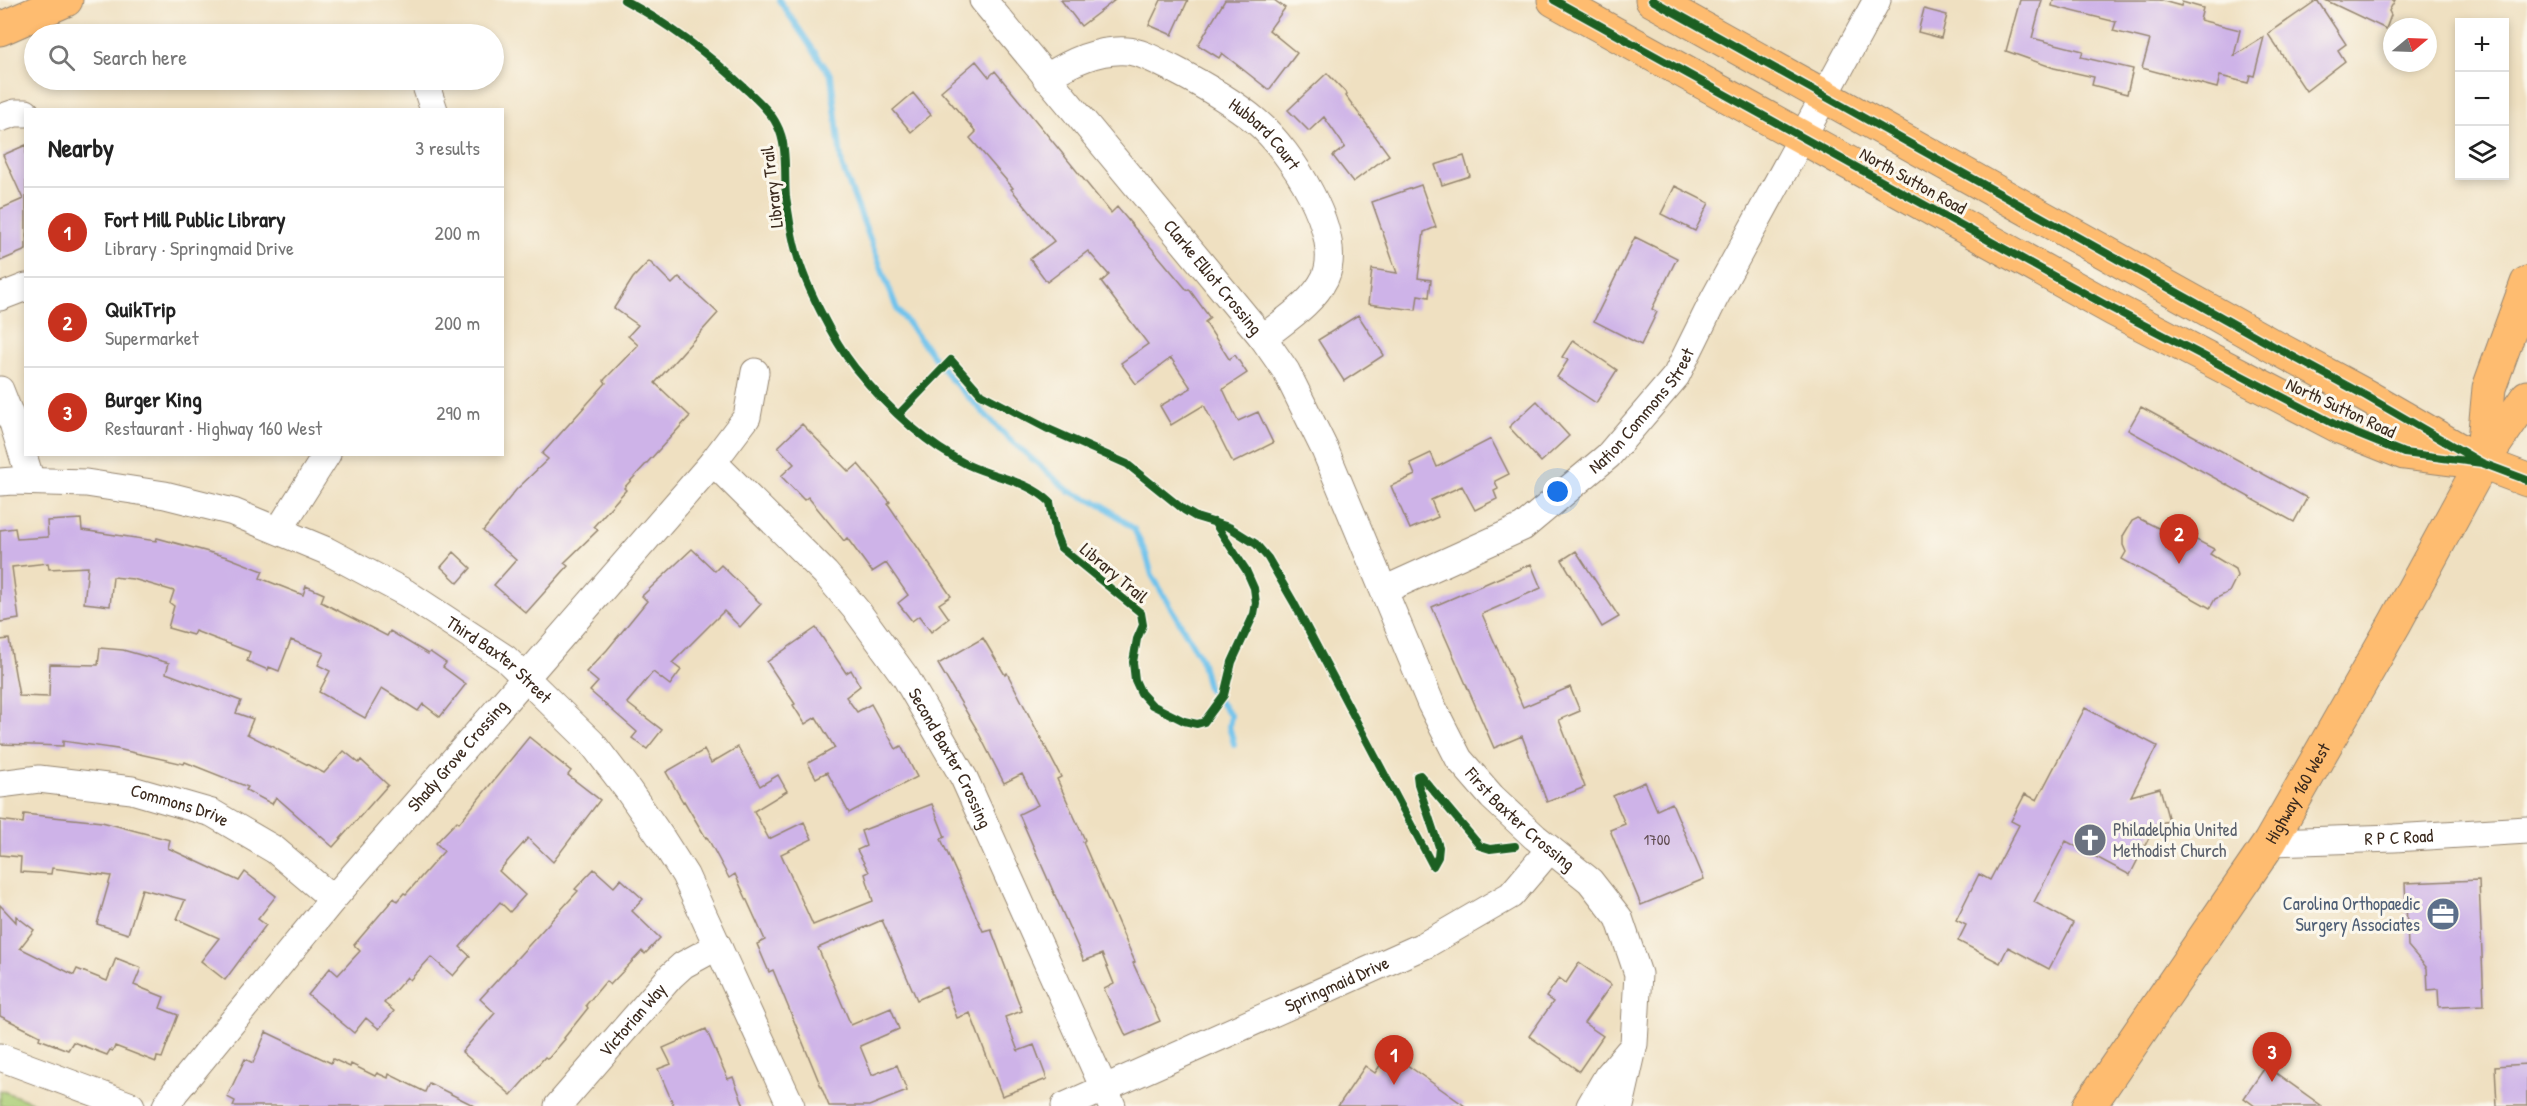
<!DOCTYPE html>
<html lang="en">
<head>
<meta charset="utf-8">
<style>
	:root { --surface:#fff; --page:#f2f2f2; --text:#222; --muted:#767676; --line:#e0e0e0; --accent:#c8321e }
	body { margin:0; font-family:"Patrick Hand",sans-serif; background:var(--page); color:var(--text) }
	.controls { position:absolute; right:18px; top:18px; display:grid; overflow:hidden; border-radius:0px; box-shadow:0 3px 9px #0003 }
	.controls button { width:54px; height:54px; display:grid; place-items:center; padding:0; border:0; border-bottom:2px solid var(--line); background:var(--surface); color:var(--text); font:30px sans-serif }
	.compass { position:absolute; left:2383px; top:18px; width:54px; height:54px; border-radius:50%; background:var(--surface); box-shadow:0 3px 9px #0003; rotate:71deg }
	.you { position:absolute; left:1558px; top:492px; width:21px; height:21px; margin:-15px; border:4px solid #fff; border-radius:50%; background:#1a73e8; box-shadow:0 0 0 9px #1a73e833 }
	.badge { display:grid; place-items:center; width:39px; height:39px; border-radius:50%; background:var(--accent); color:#fff; font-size:20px; font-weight:700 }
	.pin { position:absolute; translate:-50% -50px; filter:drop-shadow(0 2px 3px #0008) }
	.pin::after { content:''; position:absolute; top:32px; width:21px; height:18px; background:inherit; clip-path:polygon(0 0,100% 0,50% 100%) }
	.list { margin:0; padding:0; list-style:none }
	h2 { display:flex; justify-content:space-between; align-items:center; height:78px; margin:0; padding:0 24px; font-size:26px }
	h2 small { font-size:20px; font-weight:400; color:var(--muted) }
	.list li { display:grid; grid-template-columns:39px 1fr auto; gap:18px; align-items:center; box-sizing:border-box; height:90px; padding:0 24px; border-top:2px solid var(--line) }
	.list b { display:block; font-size:22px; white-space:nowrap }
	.list p { margin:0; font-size:20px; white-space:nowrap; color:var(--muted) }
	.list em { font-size:20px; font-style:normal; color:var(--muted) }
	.icon { flex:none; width:33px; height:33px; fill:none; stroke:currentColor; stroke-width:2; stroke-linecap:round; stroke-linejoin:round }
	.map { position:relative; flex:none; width:2527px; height:1106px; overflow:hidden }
	.search { position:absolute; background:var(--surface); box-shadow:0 3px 9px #0003; left:24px; top:24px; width:480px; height:66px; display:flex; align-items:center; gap:15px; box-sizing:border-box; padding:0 21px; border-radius:33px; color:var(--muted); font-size:22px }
	.panel { position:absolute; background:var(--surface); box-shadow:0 3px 9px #0003; left:24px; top:108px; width:480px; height:348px; border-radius:0px }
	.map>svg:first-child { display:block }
	.green { fill:#abcd76; stroke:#737c4a; stroke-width:1.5 }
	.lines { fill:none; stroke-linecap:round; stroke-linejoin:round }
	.stream { stroke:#70c3ec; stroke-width:6 }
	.building { fill:#ceb3e8 }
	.minor-casing { stroke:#958570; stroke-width:29 }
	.major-casing { stroke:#958570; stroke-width:35 }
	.minor { stroke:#fff; stroke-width:27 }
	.major { stroke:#febc70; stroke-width:33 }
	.cycleway-casing { stroke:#fbf7ec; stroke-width:11 }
	.cycleway { stroke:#1b5e20; stroke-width:8 }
	.labels { text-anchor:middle; stroke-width:6; stroke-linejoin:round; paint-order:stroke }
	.number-label { font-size:15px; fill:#604c50 }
	.street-label { font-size:18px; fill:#3b2a1e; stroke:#fbf7ec }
	.worship-label { font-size:18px; fill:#5b616d; stroke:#fbf7ec; text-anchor:start }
	.service-label { font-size:18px; fill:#4e5e75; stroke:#fbf7ec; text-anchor:end }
</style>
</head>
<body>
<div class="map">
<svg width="2527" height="1106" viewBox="0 0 2527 1106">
	<rect width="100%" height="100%" fill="#fbf7ec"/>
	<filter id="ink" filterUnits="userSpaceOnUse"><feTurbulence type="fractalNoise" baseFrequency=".0167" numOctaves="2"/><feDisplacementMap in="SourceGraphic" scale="12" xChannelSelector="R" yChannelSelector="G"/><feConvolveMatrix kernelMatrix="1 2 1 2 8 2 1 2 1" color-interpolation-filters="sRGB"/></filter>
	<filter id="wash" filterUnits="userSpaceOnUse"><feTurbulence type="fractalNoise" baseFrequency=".008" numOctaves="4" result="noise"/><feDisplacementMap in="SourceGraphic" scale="24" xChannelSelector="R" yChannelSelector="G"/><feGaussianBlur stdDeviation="1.35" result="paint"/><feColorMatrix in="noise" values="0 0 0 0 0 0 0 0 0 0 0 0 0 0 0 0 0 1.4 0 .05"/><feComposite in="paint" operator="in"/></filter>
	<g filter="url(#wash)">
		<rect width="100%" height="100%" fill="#efe0c1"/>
		<path class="green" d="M0,1090L42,1106H0Z"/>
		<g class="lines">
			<path class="stream" d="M779,0L831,76L842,166L897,309L950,378L1008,438L1069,491L1103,505L1134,529L1146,554L1152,575L1201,659L1208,688L1231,716L1229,726L1234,744"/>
		</g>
		<g id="blocks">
			<path class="building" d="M1061,0H1115L1081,26Z
				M1161,0H1188L1172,35L1149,25Z
				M1225,0H1274L1285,8L1269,30L1297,53L1269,90L1222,53L1219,58L1198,45Z
				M2020,0H2042L2032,38L2083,51L2081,57L2133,69L2127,94L2092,85L2094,77L2054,68L2006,51Z
				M2053,0H2159L2181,6L2182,2L2203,8L2200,20L2240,30L2234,56L2264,37L2254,76L2250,75L2248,83L2220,76L2217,88L2142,68L2150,40L2113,31L2116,22L2052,6Z
				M2317,0L2346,44L2338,50L2345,61L2306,91L2268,34Z
				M2325,0H2395L2389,11L2391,15L2386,29Z
				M1924,9L1947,15L1941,38L1918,32Z
				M976,61L989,77L995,71L1111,213L1117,207L1187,290L1189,289L1210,318L1205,322L1229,359L1235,355L1247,373L1223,389L1238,421L1258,412L1273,443L1233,463L1204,405L1171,425L1160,406L1191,388L1171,358L1136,384L1121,363L1148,344L1101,282L1109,275L1088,251L1047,282L1030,259L1054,241L1011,189L1013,188L970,138L976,132L941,91Z
				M1327,73L1347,94L1346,96L1389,155L1353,182L1333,156L1345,147L1324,117L1309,131L1288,110Z
				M913,93L931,115L911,132L893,110Z
				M26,145V250L0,261V209L23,199L3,155Z
				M1464,156L1470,176L1442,185L1435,165Z
				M1421,185L1436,227L1424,232L1418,278L1431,280L1429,297L1418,295L1416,310L1368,304L1372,269L1397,273L1372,202Z
				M1675,186L1709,203L1695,231L1661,214Z
				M1635,237L1677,258L1652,309L1657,312L1641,345L1594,321Z
				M649,261L672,284L679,277L718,313L655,383L690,416L624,488L626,490L594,526L598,530L564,563L568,566L526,613L494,585L516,560L483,531L516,490L548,459L542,454L606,383L604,380L638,345L628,336L638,325L614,308L633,278Z
				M1358,315L1384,355L1344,381L1318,340Z
				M1573,340L1617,370L1596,403L1557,377L1568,360L1562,357Z
				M1537,401L1569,436L1541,462L1509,427Z
				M2141,407L2307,498L2294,522L2128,430Z
				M802,424L849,472L858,464L890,502L888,504L951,596L939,604L949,618L931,632L919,616L912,621L898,603L908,595L886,563L872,572L847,538L844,541L808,497L804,500L781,476L794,464L778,447Z
				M1491,439L1509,474L1495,481L1498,489L1494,491L1497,499L1475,510L1462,486L1431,500L1438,517L1410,529L1391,486L1415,475L1410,463L1431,453L1437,467Z
				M2138,518L2170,534L2173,528L2214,549L2210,554L2235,569L2237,576L2229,592L2215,599L2210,608L2122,559L2126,552L2123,545V536L2132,521Z
				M81,519L82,530L156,541L157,538L227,557L263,571L260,578L303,595L306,586L324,594L321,602L387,636L390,631L428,654L430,652L446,663L443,667L466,684L440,717L423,704L418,711L382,688L365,718L319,692L330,671L318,665L324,653L291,640L279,671L269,667L268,670L247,661L250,652L195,631L193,635L168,628L174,606L170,603L174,591L133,579L113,577L110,606L84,603L88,567L49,569L48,563L12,567L19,619L0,622V530L15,528L17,539L48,537L47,521Z
				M692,549L715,571L721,565L761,604L740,627L724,611L672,663L681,670L670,685L653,672L627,703L662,730L647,749L632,738L637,732L590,691L598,682L586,672L607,650L647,601L642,596Z
				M1576,551L1619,617L1602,627L1562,560Z
				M454,552L471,568L458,583L441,567Z
				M1531,564L1541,588L1482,614L1523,707L1570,687L1580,711L1559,720L1585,787L1547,802L1522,736L1494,748L1432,607Z
				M816,628L846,673L851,670L860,686L846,697L857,712L871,704L896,749L901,746L917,777L849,813L827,772L816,778L808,763L835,748L816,717L805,724L793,705L795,704L767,662Z
				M983,638L1005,675L1007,673L1061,777L1057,779L1085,840L1083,842L1135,962L1133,963L1160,1021L1126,1036L1104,989L1114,984L1102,954L1084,961L1019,814L1038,805L1022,774L1004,783L976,728L938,664Z
				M9,639L19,696L49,697L50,664L98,665L100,648L123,650L169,663L166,673L241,701L236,713L253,719L247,734L324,773L344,751L359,763L361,760L388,785L333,847L276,797L272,804L246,790L248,787L185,762L184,764L117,749L63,741V746L0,744V640Z
				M2085,708L2157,746L2131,796L2160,788L2169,821L2156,824L2130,875L2066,841L2034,902L2073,923L2049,969L2008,947L2000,963L1958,941L1966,925L1956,920L1979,874L1990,880L2019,825L2011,821L2025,794L2037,800Z
				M529,737L571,771L568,775L600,800L553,862L528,838L499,871L525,895L510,912L500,902L460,947L470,956L453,976L431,957L410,980L407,977L384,1003L394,1011L379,1029L366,1018L354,1033L308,995L330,968L338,975L360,951L354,945L394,898L397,901L404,893L406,894L444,851L436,843L457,821L459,823Z
				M738,747L760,786L778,775L787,791L754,811L769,839L804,822L812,839L781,854L813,925L873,901L865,874L869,872L857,850L866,846L861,831L932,804L945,837L941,839L983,931L991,929L1022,1011L1005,1017L1018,1051L1034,1045L1047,1079L1002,1096L970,1013L957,1018L946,987L917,1000L882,920L818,948L851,1025L891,1008L899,1029L860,1046L872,1075L897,1065L907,1091L869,1106H829L773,970L769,972L757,944L765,940L735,874L729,878L707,837L706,838L684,801L683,802L666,772L704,750L711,763Z
				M1645,782L1657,810L1672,803L1704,879L1641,905L1610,830L1625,824L1613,796Z
				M24,814L102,822L170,840L168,848L239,881L245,872L276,896L258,919L266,925L225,980L201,961L219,938L177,919L185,900L142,889L128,934L97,924L111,876L52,868L51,874L20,872L21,857L0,855V820L23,823Z
				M594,869L614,887L621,879L643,899L632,911L660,938L645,954L642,951L610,985L606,981L586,1005L588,1008L564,1038L565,1039L548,1059L545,1057L511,1095L462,1052L495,1013L480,999L578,891L575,889Z
				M2479,880L2484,1005L2439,1007L2438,989L2428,990L2427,968L2408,946L2405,883Z
				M0,905L16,922V916L34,930L20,948L74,975L77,969L107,981L116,958L141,968L134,985L164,997L160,1008L178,1015L162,1058L157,1057L156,1062L115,1046L113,1051L110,1050L107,1055L73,1042L68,1050L39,1039L40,1036L0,1016Z
				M1579,963L1611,985L1584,1023L1603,1036L1579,1071L1529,1036L1553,1002L1546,997L1559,978L1566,983Z
				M706,1029L728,1079L733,1077L744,1106H674L658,1069L671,1064L663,1048Z
				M266,1032L331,1063L333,1059L350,1067L351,1064L375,1076L377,1073L388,1078L389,1074L425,1092L429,1083L475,1106H233L235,1101L227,1097L245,1059L253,1063Z
				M1400,1060L1465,1106H1338L1365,1066L1375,1073L1383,1061L1394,1068Z
				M2527,1064V1106H2497L2495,1066Z
				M2266,1066L2322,1106H2255L2244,1098Z"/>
		</g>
	</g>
	<g filter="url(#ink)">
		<use href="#blocks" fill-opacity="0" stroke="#958570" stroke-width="1.5"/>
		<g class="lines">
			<defs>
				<g id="minor">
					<path id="s1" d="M983,0L1263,338L1286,371L1325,450L1431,704L1459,759L1492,797L1535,837L1590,881L1619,918L1638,974L1634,1044L1620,1106"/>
					<path id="s2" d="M1046,78C1070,62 1097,49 1127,51C1143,52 1158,62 1173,69C1202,84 1232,101 1257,122C1290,150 1345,234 1325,278C1312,304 1285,320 1263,338"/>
					<path d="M424,80L434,110"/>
					<path d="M0,118L15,113H26"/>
					<path d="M0,297L26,287"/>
					<path d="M0,390L13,423L31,481"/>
					<path id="s3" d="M713,462L825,573L858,612L906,678L964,778L1112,1106"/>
					<path id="s4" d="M0,482L13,481L86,483L165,495L233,512L327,551L406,593L505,658L592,743L628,790L662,839L685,875L791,1106"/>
					<path d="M279,530L327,454"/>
					<path id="s5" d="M1384,590L1523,527L1608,456L1676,376L1714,299L1877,0"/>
					<path id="s6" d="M0,784L39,779L132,790L212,813L275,850L333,899"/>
					<path id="s7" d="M2270,842L2394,838L2527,830"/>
					<path d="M0,1057L131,1106"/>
					<path id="s8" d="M166,1106L175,1092L333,899L713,462L747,417L755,372"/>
					<path id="s9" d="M558,1106L671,976L683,965L718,946"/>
					<path id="s10" d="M1065,1106L1425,945L1511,895L1550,849"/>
					<path d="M1590,1106L1607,1077L1630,1050"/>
				</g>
				<g id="major">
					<path d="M1554,0L2113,309L2342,428L2404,453L2482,463"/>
					<path d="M1652,0L2275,347L2366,396L2482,463L2527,480"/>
					<path d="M0,29L66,0"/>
					<path d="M2482,462L2489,388L2527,283"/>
					<path id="s11" d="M2089,1106L2270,842L2395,623L2482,463L2527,397"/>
				</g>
			</defs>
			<use href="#minor" class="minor-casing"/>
			<use href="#major" class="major-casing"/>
			<use href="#minor" class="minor"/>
			<use href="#major" class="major"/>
			<defs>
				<path id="cycleway" d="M624,0C669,24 710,55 748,91C758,101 771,112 777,125C788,145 784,175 786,197C789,215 791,234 796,251C805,285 833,340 855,368C885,405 925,444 968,465C996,478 1027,480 1050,502L1056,535L1061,548L1141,613L1143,625L1137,639L1133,662L1135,680L1141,693L1152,705L1184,721L1197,724L1204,722L1224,695L1232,662L1254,614L1256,603L1254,588L1246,570L1214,522
					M1554,0L2113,309L2342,428L2404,453L2482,463
					M1652,0L2275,347L2366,396L2482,463L2527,480
					M899,414L951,360L981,394L1046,428L1127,464L1184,510L1196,517L1229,527L1256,544L1268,558L1294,603L1433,866L1438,857L1439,847L1418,784L1417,776L1420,775L1480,846L1490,849L1515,846"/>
			</defs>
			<use href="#cycleway" class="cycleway-casing"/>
			<use href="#cycleway" class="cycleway"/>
		</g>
	</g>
	<defs>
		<symbol id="church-disc" viewBox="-11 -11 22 22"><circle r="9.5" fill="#6b7280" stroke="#fbf7ec"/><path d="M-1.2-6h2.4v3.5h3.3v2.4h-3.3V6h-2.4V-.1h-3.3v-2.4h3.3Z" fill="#fff"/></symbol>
		<symbol id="office-disc" viewBox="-11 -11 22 22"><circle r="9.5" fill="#5c6f8a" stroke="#fbf7ec"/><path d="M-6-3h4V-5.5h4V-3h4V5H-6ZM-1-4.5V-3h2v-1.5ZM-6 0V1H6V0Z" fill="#fff"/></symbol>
	</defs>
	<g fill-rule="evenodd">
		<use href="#church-disc" x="2071" y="821" width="38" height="38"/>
		<use href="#office-disc" x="2424" y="895" width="38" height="38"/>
	</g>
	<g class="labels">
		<g class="number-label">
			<text x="1657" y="845">1700</text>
		</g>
		<g class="street-label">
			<text dy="6" stroke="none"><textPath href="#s2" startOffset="250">Hubbard Court</textPath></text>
			<text transform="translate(1913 181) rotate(29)" y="6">North Sutton Road</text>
			<text transform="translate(772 187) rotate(-97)" y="6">Library Trail</text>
			<text dy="6" stroke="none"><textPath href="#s1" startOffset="360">Clarke Elliot Crossing</textPath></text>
			<text transform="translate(2341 408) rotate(25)" y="6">North Sutton Road</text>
			<text dy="6" stroke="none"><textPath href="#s5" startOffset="320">Nation Commons Street</textPath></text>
			<text transform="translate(1114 573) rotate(40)" y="6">Library Trail</text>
			<text dy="6" stroke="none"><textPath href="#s4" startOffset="542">Third Baxter Street</textPath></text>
			<text dy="6" stroke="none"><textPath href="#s8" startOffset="456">Shady Grove Crossing</textPath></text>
			<text dy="6" stroke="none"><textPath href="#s3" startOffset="382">Second Baxter Crossing</textPath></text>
			<text dy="6" stroke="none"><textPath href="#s11" startOffset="376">Highway 160 West</textPath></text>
			<text dy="6" stroke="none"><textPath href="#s6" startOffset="183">Commons Drive</textPath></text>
			<text dy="6" stroke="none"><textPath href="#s1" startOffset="990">First Baxter Crossing</textPath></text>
			<text dy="6" stroke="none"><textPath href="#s7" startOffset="129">R P C Road</textPath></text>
			<text dy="6" stroke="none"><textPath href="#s10" startOffset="298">Springmaid Drive</textPath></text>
			<text dy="6" stroke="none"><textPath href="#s9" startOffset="114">Victorian Way</textPath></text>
		</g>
		<g class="worship-label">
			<text x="2113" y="836">Philadelphia United<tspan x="2113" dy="21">Methodist Church</tspan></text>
		</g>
		<g class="service-label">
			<text x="2420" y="910">Carolina Orthopaedic<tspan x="2420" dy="21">Surgery Associates</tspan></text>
		</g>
	</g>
</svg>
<div class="controls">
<button>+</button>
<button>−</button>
<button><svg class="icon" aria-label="layers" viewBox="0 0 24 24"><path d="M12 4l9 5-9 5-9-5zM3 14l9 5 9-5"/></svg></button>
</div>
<svg class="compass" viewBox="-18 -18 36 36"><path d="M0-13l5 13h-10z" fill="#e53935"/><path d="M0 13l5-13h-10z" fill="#767676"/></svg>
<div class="you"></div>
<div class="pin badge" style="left:1394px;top:1085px">1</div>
<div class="pin badge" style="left:2179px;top:564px">2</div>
<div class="pin badge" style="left:2272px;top:1082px">3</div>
<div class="search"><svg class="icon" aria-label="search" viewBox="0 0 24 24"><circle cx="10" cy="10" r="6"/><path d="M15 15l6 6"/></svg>Search here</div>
<section class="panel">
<h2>Nearby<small>3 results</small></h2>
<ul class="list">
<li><span class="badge">1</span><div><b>Fort Mill Public Library</b><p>Library · Springmaid Drive</p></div><em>200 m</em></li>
<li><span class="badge">2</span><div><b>QuikTrip</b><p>Supermarket</p></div><em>200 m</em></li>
<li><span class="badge">3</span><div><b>Burger King</b><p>Restaurant · Highway 160 West</p></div><em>290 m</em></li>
</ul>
</section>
</div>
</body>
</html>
